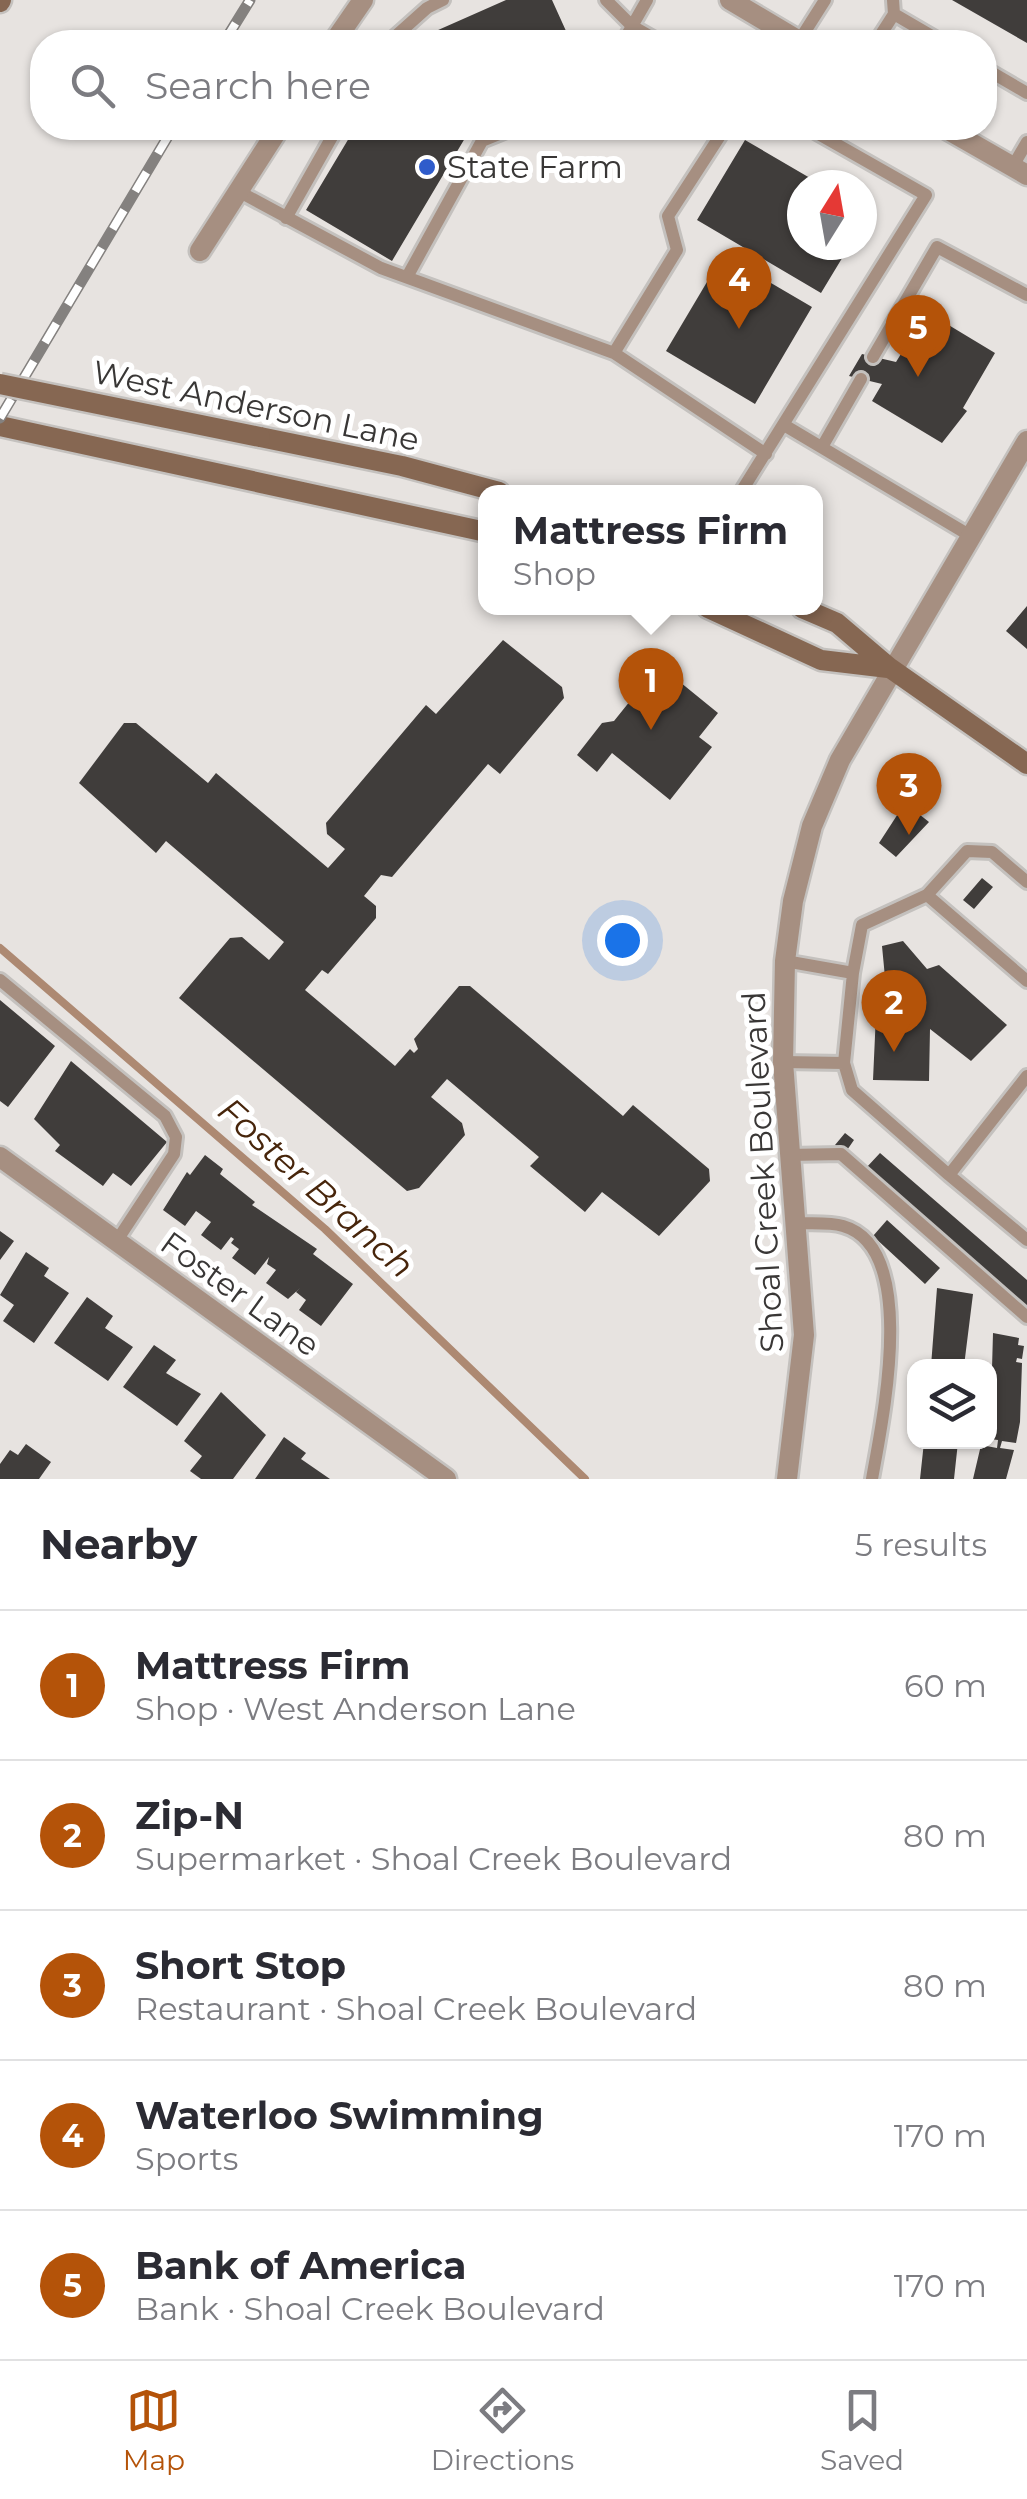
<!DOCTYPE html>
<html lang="en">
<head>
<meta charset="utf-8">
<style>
	:root { --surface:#fff; --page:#f2f2f3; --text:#2b2b33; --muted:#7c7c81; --line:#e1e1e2; --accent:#b45309 }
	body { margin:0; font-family:Montserrat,sans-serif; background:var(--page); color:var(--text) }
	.controls { position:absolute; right:30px; bottom:30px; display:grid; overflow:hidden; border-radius:20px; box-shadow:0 2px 8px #0004 }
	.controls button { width:90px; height:90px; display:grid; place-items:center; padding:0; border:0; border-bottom:2px solid var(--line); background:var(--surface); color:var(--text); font:50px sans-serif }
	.compass { position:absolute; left:787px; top:170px; width:90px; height:90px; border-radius:50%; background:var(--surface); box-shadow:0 2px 8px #0004; rotate:11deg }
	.you { position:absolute; left:622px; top:940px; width:35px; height:35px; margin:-25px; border:8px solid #fff; border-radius:50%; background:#1a73e8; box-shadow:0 0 0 15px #1a73e833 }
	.badge { display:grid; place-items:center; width:65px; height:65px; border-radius:50%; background:var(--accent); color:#fff; font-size:32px; font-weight:700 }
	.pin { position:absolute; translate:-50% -82px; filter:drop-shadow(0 2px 5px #0008) }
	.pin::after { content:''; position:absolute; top:52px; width:35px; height:30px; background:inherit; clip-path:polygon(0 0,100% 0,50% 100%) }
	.popup { position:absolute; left:478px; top:485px; width:345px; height:130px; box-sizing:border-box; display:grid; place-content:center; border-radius:20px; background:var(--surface); filter:drop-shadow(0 2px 8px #0005); font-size:32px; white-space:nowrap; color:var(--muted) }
	.popup b { font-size:38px; color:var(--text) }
	.popup::after { content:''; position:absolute; left:50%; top:100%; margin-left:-20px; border:20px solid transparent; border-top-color:var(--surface) }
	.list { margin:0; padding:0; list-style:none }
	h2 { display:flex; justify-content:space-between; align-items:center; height:130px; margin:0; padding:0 40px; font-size:42px }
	h2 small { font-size:32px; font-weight:400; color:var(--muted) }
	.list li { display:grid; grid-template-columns:65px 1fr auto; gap:30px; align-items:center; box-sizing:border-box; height:150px; padding:0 40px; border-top:2px solid var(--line) }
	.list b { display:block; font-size:38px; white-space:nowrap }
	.list p { margin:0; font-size:32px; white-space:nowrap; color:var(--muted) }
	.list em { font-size:32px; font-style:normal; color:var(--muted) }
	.icon { flex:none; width:55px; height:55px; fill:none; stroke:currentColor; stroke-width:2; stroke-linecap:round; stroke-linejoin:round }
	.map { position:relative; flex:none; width:1027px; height:1479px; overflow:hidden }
	.search { position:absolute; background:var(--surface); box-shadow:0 2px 8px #0004; left:30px; right:30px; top:30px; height:110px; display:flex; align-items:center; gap:25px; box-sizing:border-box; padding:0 35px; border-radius:40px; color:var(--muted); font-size:38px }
	.sheet { height:880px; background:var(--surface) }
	nav { display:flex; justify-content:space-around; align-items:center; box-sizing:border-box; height:140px; border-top:2px solid var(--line); background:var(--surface); font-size:28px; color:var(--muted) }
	nav a { display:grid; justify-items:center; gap:5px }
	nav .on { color:var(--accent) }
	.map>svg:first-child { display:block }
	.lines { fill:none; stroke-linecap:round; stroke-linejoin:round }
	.stream { stroke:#ad8972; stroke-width:8 }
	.building { fill:#403d3b }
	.service-casing { stroke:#c4c1be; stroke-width:18 }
	.minor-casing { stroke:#c4c1be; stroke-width:25 }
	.tertiary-casing { stroke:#c4c1be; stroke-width:25 }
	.secondary-casing { stroke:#c4c1be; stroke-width:25 }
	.service { stroke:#a68f81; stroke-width:12 }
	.minor { stroke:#a68f81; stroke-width:20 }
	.tertiary { stroke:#a68f81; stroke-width:20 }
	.secondary { stroke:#866752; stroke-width:20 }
	.rail-casing { stroke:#84817f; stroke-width:11 }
	.rail { stroke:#fff; stroke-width:8; stroke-dasharray:22; stroke-linecap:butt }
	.secondary-bridge-casing { stroke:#c4c1be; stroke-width:25; stroke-linecap:butt }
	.secondary-bridge { stroke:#866752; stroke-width:20 }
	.poi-dot { fill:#2f5ccb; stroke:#fff; stroke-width:4 }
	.labels { text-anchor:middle; stroke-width:10; stroke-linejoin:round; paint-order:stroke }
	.poi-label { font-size:32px; fill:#393736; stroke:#fff; text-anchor:start }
	.street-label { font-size:32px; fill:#393736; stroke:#fff }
	.water-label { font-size:35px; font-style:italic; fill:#47250b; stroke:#fff }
</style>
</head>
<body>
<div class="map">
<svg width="1027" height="1479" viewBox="0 0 1027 1479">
	<rect width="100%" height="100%" fill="#e7e3e0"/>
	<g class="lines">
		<path class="stream" d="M0,948L325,1229L585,1479"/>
	</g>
	<path class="building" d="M506,0H552L571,42H411Z
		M952,0H1027V43Z
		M355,128H471L392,261L306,210Z
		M745,140L822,185H802V245H850L821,293L697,220Z
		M723,255L812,307L755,404L666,351Z
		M927,312L995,353L963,408L967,411L942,443L872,401L882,384L849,376L862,354L896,362Z
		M1027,606V649L1006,631Z
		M503,640L562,687L564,698L500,774L488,764L392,877L381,875L364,896L376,906V918L328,974L322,970L305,990L395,1066L410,1049L414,1053L418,1049L414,1039L459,986H470L623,1116L633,1105L709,1169L710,1181L659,1236L602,1192L585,1212L530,1166L539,1157L447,1079L431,1097L462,1123L465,1135L419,1188L407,1191L179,998L230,938L242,937L269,960L284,942L166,841L156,853L79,783L124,723H136L208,783L216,773L328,868L345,849L327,834L326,823L426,705L436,714Z
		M659,665L718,713L699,737L712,747L670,800L612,753L597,772L577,755L602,723L614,721Z
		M905,803L929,822L896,857L879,843Z
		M982,878L993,887L974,909L963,900Z
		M903,941L927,969L939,965L1007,1025L971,1061L930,1029L929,1081L873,1080L877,992L886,988L882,946Z
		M0,1000L55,1046L8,1107L0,1101Z
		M71,1061L167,1142L131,1186L113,1173L103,1186L55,1151L60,1145L34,1119Z
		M845,1133L854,1140L845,1153L835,1145Z
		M880,1153L1027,1280V1310L866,1168Z
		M205,1155L223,1169L220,1174L255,1202L252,1205L317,1249L313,1254L353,1284L321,1326L299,1310L306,1300L296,1292L300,1288L288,1299L266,1283L276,1270L267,1264L269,1257L255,1275L232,1258L239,1249L231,1243L234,1239L231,1237L221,1250L201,1235L211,1222L196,1211L185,1226L163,1210L187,1172L190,1175Z
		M887,1220L940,1268L925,1284L873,1236Z
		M0,1231L14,1241L0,1260Z
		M26,1252L49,1268L44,1276L69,1293L34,1343L3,1321L14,1305L0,1295Z
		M937,1288L973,1294L964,1366H931Z
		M87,1297L113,1316L105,1328L133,1347L108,1381L54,1343Z
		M993,1333L1019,1338L1018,1345L1024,1346L1022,1359L1017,1358L1016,1362L1022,1363L1020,1422L1016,1443L1002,1441L1000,1448L1014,1450L1006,1479H973L981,1445L997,1448L998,1440L990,1439Z
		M154,1345L176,1360L166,1373L201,1394L177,1426L123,1387Z
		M221,1392L266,1435L233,1479H201L190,1471L202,1456L184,1441Z
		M284,1437L306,1453L301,1459L330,1479H255Z
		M924,1442H958L954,1479H920Z
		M26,1444L51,1462L39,1479H0V1464L10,1450L18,1455Z"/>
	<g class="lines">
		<defs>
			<path id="service" d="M606,0L632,26L660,42
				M894,14L942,42
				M799,41L825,0
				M389,42L427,8L443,0
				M623,42L647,0
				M876,42L894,14L893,0
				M984,68L1027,93
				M1013,166L1027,142
				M238,191L381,268L614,353L766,454
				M286,218L337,128
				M407,277L482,141L514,128
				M614,353L677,250L668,216L725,128
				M873,357L937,247L1027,295
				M784,425L969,535
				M822,447L861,379
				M741,492L926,195L808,128
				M927,895L1027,981
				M853,973L862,925L927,895L967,851L992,852L1027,882
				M0,980L165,1116L176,1137L174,1154L116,1242
				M783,1062L844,1063L853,973L785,961
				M844,1063L852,1090L949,1175L1027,1076
				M789,1155L841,1154L1027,1317
				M949,1175L1027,1240
				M797,1223C811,1224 829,1222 843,1226C920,1248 882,1422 872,1479"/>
			<path id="minor" d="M730,0L801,42
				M334,42L363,0
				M945,128L1027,175
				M200,251L279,128"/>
			<path id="tertiary" d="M0,1157L446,1479
				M787,1479L804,1335L783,1062L785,961L793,901L812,826L840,760L1027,441"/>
			<path id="secondary" d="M0,2L1,0
				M0,426L486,532
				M260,437L402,466L499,492
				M708,608L821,660L888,668
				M802,608L837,623L890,668L1027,764"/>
		</defs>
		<use href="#service" class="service-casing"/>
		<use href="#minor" class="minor-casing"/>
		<use href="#tertiary" class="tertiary-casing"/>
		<use href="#secondary" class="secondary-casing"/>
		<use href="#service" class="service"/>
		<use href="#minor" class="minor"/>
		<use href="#tertiary" class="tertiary"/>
		<use href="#secondary" class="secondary"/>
		<defs>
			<path id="rail" d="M224,42L250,0
				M0,418L173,128"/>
		</defs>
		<use href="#rail" class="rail-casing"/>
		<use href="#rail" class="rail"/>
		<defs>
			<path id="secondary-bridge" d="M0,384L260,437"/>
		</defs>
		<use href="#secondary-bridge" class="secondary-bridge-casing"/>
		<use href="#secondary-bridge" class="secondary-bridge"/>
	</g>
	<circle class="poi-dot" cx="427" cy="167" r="10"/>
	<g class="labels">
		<g class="poi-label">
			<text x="447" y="178">State Farm</text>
		</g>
		<g class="street-label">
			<text transform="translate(256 406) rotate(12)" y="11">West Anderson Lane</text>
			<text transform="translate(763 1172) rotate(-93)" y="11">Shoal Creek Boulevard</text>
			<text transform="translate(240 1294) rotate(36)" y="11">Foster Lane</text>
		</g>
		<g class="water-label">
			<text transform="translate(316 1188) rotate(42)" y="12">Foster Branch</text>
		</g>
	</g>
</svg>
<div class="controls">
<button><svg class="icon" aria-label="layers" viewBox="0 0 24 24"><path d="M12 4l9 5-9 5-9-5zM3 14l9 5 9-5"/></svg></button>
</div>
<svg class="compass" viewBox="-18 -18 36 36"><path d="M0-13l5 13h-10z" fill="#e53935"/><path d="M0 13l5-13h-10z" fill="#7c7c81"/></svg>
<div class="you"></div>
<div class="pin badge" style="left:651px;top:730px">1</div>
<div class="popup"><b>Mattress Firm</b>Shop</div>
<div class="pin badge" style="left:894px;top:1052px">2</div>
<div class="pin badge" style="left:909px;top:835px">3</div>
<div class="pin badge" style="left:739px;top:329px">4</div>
<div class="pin badge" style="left:918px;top:377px">5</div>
<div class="search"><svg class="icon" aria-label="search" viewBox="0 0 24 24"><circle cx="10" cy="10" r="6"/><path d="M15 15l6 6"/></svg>Search here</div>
</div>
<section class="sheet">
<h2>Nearby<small>5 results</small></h2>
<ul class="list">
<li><span class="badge">1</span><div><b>Mattress Firm</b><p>Shop · West Anderson Lane</p></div><em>60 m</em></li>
<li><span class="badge">2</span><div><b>Zip-N</b><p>Supermarket · Shoal Creek Boulevard</p></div><em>80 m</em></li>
<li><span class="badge">3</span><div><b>Short Stop</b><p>Restaurant · Shoal Creek Boulevard</p></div><em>80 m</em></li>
<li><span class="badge">4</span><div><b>Waterloo Swimming</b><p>Sports</p></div><em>170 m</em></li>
<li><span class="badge">5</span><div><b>Bank of America</b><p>Bank · Shoal Creek Boulevard</p></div><em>170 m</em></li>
</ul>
</section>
<nav>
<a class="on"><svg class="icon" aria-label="map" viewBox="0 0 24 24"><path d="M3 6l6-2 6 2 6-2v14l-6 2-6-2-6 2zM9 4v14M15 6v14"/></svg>Map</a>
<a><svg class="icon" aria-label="directions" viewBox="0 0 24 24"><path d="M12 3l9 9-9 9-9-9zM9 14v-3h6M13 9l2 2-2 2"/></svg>Directions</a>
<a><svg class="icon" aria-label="saved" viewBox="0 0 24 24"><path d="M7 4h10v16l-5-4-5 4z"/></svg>Saved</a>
</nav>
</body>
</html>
